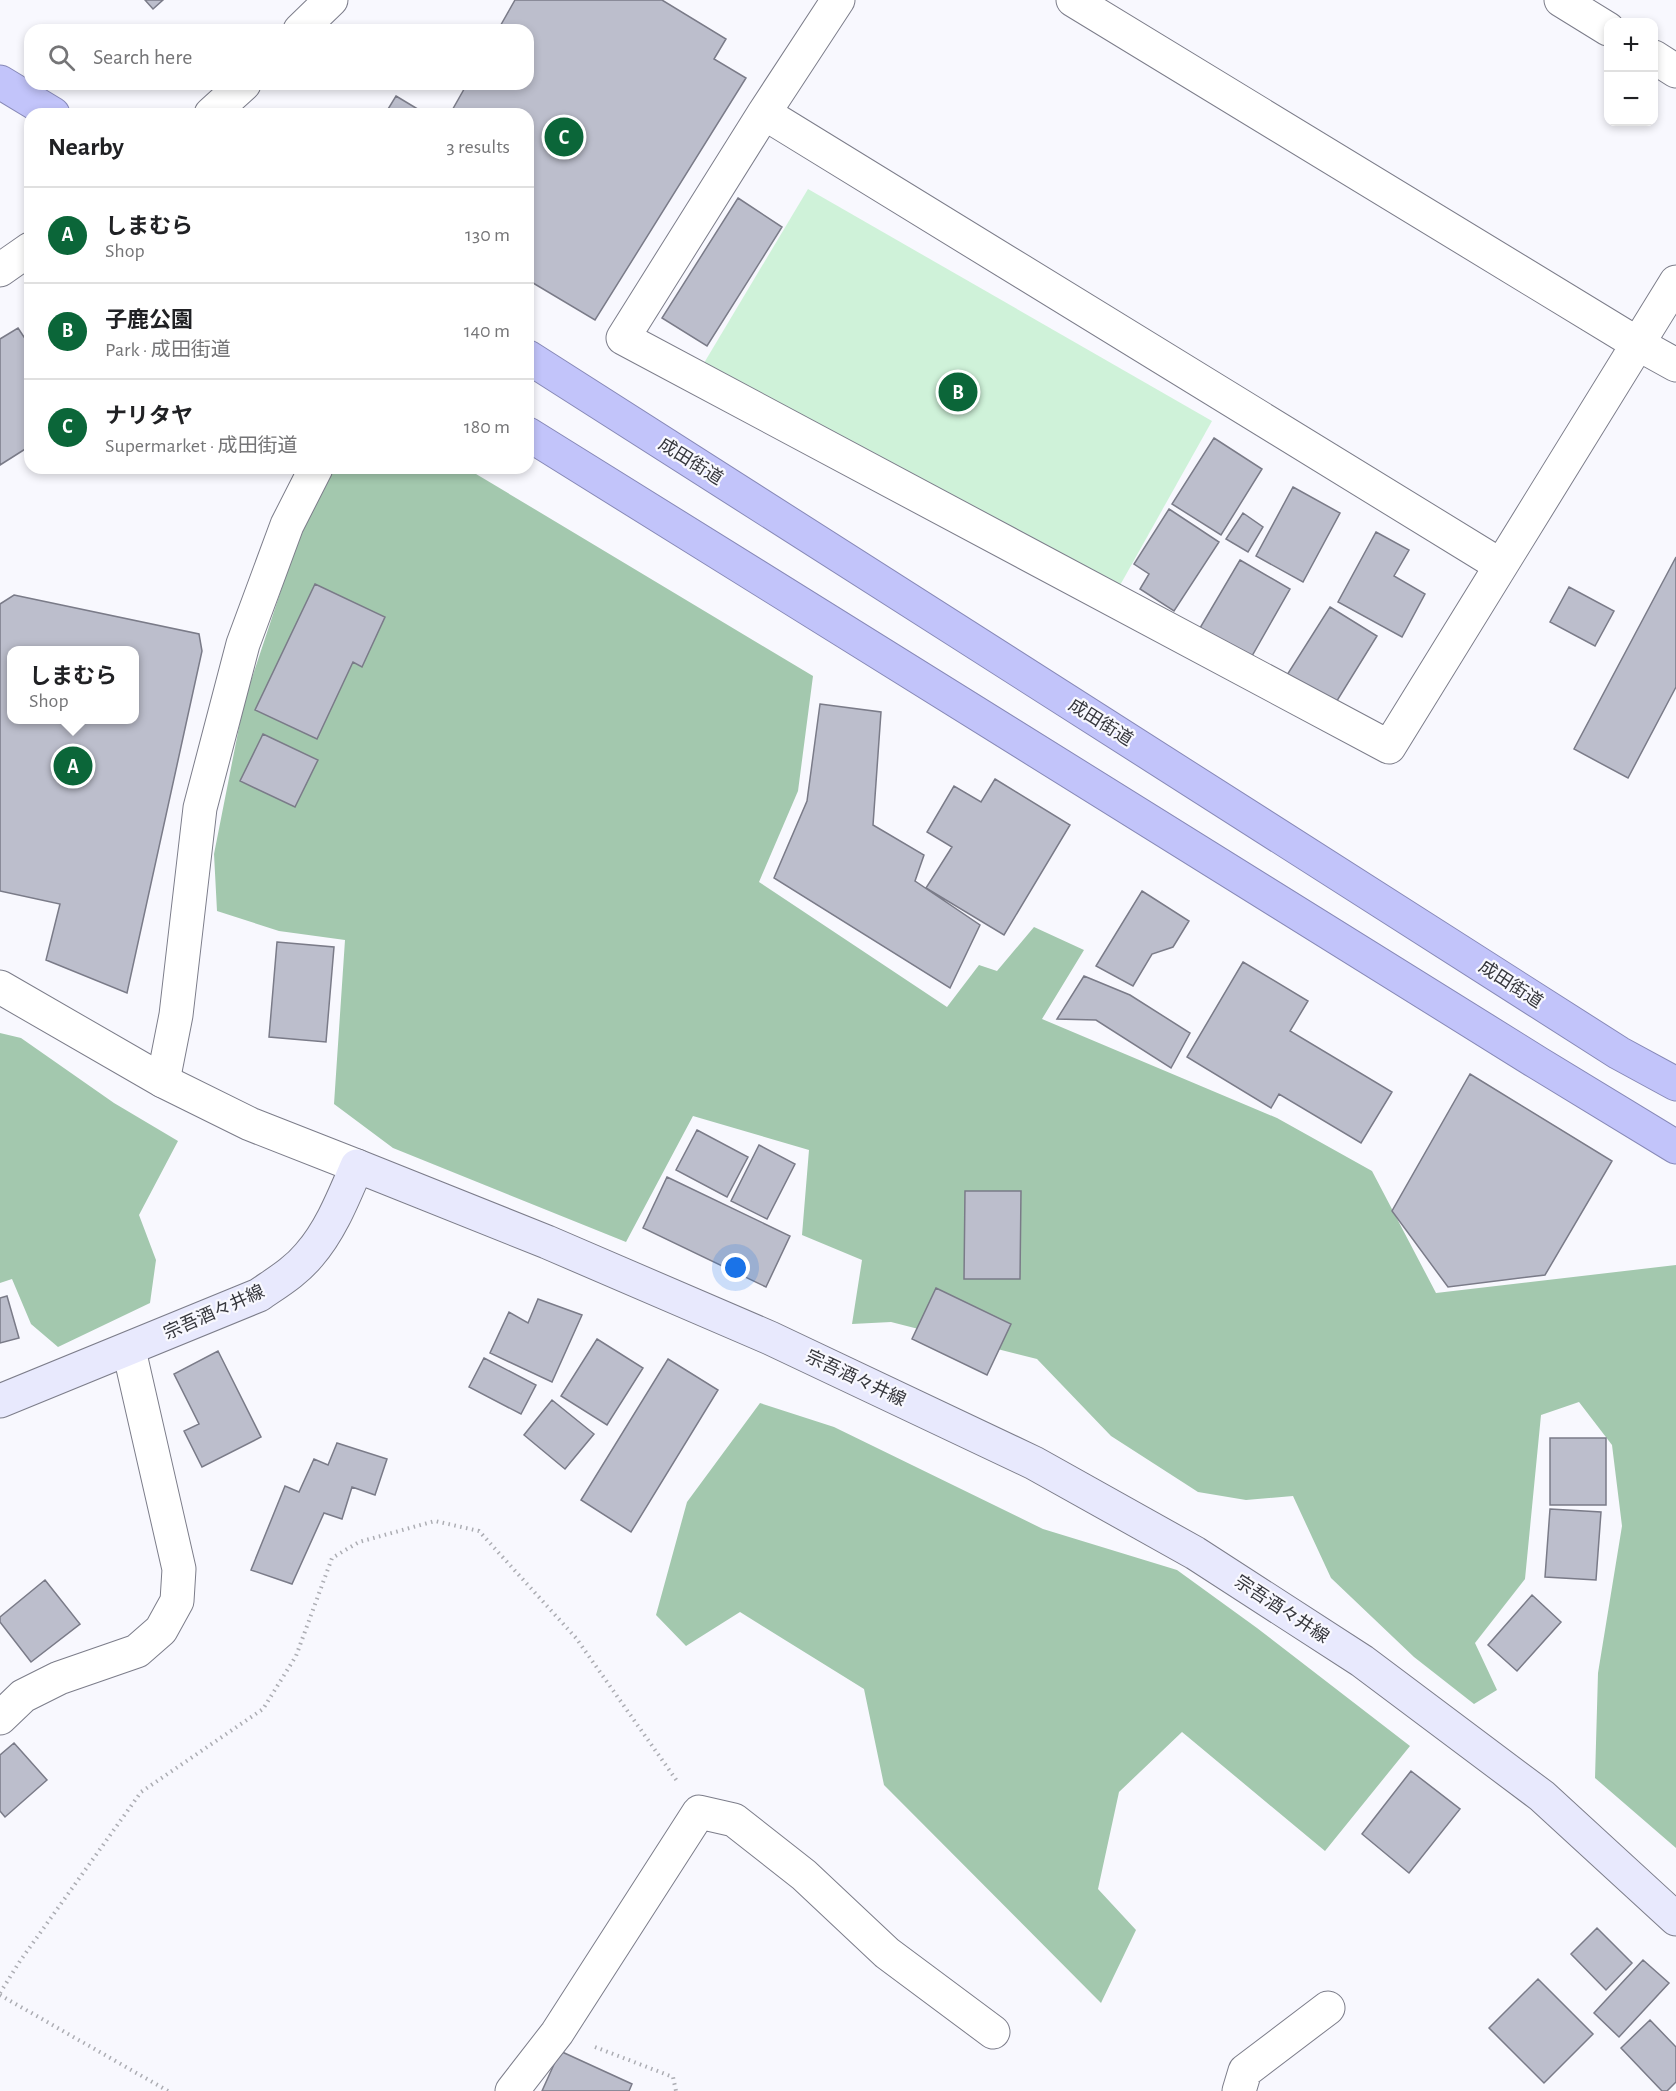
<!DOCTYPE html>
<html lang="en">
<head>
<meta charset="utf-8">
<style>
	:root { --surface:#fff; --page:#f6f6f6; --text:#202124; --muted:#757577; --line:#e0e0e0; --accent:#0b6639 }
	body { margin:0; font-family:"Alegreya Sans","Noto Sans JP",sans-serif; background:var(--page); color:var(--text) }
	.controls { position:absolute; right:18px; top:18px; display:grid; overflow:hidden; border-radius:12px; box-shadow:0 3px 9px #0003 }
	.controls button { width:54px; height:54px; display:grid; place-items:center; padding:0; border:0; border-bottom:2px solid var(--line); background:var(--surface); color:var(--text); font:30px sans-serif }
	.you { position:absolute; left:736px; top:1268px; width:21px; height:21px; margin:-15px; border:4px solid #fff; border-radius:50%; background:#1a73e8; box-shadow:0 0 0 9px #1a73e833 }
	.badge { display:grid; place-items:center; width:39px; height:39px; border-radius:50%; background:var(--accent); color:#fff; font-size:20px; font-weight:700 }
	.pin { position:absolute; translate:-50% -50%; border:3px solid #fff; box-shadow:0 2px 6px #0006 }
	.popup { position:absolute; left:7px; top:646px; width:132px; height:78px; box-sizing:border-box; display:grid; place-content:center; border-radius:12px; background:var(--surface); filter:drop-shadow(0 2px 4px #0005); font-size:20px; white-space:nowrap; color:var(--muted) }
	.popup b { font-size:22px; color:var(--text) }
	.popup::after { content:''; position:absolute; left:50%; top:100%; margin-left:-12px; border:12px solid transparent; border-top-color:var(--surface) }
	.list { margin:0; padding:0; list-style:none }
	h2 { display:flex; justify-content:space-between; align-items:center; height:78px; margin:0; padding:0 24px; font-size:26px }
	h2 small { font-size:20px; font-weight:400; color:var(--muted) }
	.list li { display:grid; grid-template-columns:39px 1fr auto; gap:18px; align-items:center; box-sizing:border-box; height:96px; padding:0 24px; border-top:2px solid var(--line) }
	.list b { display:block; font-size:22px; white-space:nowrap }
	.list p { margin:0; font-size:20px; white-space:nowrap; color:var(--muted) }
	.list em { font-size:20px; font-style:normal; color:var(--muted) }
	.icon { flex:none; width:33px; height:33px; fill:none; stroke:currentColor; stroke-width:2; stroke-linecap:round; stroke-linejoin:round }
	.map { position:relative; flex:none; width:1676px; height:2091px; overflow:hidden }
	.search { position:absolute; background:var(--surface); box-shadow:0 3px 9px #0003; left:24px; top:24px; width:510px; height:66px; display:flex; align-items:center; gap:15px; box-sizing:border-box; padding:0 21px; border-radius:18px; color:var(--muted); font-size:22px }
	.panel { position:absolute; background:var(--surface); box-shadow:0 3px 9px #0003; left:24px; top:108px; width:510px; height:366px; border-radius:18px }
	.map>svg:first-child { display:block }
	.green { fill:#cff2d9 }
	.forest { fill:#a3c8ae }
	.building { fill:#bcbecc; stroke:#7a7b88; stroke-width:1.5; fill-rule:evenodd }
	.lines { fill:none; stroke-linecap:round; stroke-linejoin:round }
	.minor-casing { stroke:#7c7d8a; stroke-width:35 }
	.tertiary-casing { stroke:#7c7d8a; stroke-width:35 }
	.secondary-casing { stroke:#7c7d8a; stroke-width:35 }
	.trunk-casing { stroke:#8789b7; stroke-width:35 }
	.path { stroke:#acadb3; stroke-width:4; stroke-dasharray:1.5 4.5; stroke-linecap:butt }
	.minor { stroke:#fff; stroke-width:33 }
	.tertiary { stroke:#fff; stroke-width:33 }
	.secondary { stroke:#e8e9fd; stroke-width:33 }
	.trunk { stroke:#c2c4fa; stroke-width:33 }
	.labels { text-anchor:middle; stroke-width:4.5; stroke-linejoin:round; paint-order:stroke }
	.street-label { font-size:18px; fill:#36373d; stroke:#f8f8fe }
</style>
</head>
<body>
<div class="map">
<svg width="1676" height="2091" viewBox="0 0 1676 2091">
	<rect width="100%" height="100%" fill="#f8f8fe"/>
	<path class="green" d="M808,189L1212,421L1114,596L704,363Z"/>
	<path class="forest" d="M334,468H466L813,676L798,791L759,882L947,1007L979,965L997,971L1034,927L1084,950L1042,1019L1277,1118L1372,1171L1436,1293L1676,1265V1848L1595,1778L1598,1673L1622,1526L1612,1445L1579,1402L1541,1415L1525,1579L1475,1643L1497,1690L1474,1704L1414,1657L1331,1578L1293,1496L1246,1500L1198,1492L1111,1436L1037,1359L891,1322L852,1324L862,1260L802,1235L809,1150L693,1116L626,1242L393,1148L334,1104L345,940L279,931L217,911L214,854L244,702L298,539Z
		M0,1033L21,1038L114,1103L178,1141L139,1215L156,1260L150,1303L58,1347L31,1324L12,1279L0,1283Z
		M760,1403L834,1427L1043,1529L1177,1570L1257,1628L1410,1746L1325,1851L1182,1732L1119,1792L1098,1889L1136,1930L1101,2003L884,1785L864,1689L740,1612L686,1646L656,1615L687,1502Z"/>
	<path class="building" d="M145,0H163L153,9Z
		M515,0H662L726,39L714,59L746,78L595,320L528,280V114H450L467,84H528V30H498Z
		M396,96L426,114H385Z
		M738,198L782,227L707,346L662,318Z
		M18,328L30,346V446L0,465V339Z
		M1214,438L1262,469L1221,535L1172,504Z
		M1293,487L1340,513L1303,582L1256,556Z
		M1169,509L1219,542L1174,611L1140,589L1149,574L1134,564Z
		M1243,513L1263,527L1248,552L1226,539Z
		M1376,532L1409,550L1394,576L1425,594L1402,637L1338,602Z
		M1676,557V687L1628,778L1574,749Z
		M1240,560L1290,589L1248,663L1197,633Z
		M315,584L385,617L362,667L353,662L317,739L255,710Z
		M1569,587L1614,611L1595,646L1550,622Z
		M14,595L199,634L202,651L127,993L46,960L60,904L0,891V604ZM11,650H134V720H11Z
		M1330,607L1377,636L1335,704L1287,675Z
		M820,704L881,712L873,825L924,855L915,881L980,925L950,988L774,878L807,801Z
		M263,734L318,760L295,807L240,781Z
		M995,779L1070,825L1004,935L926,888L952,847L927,832L954,786L981,802Z
		M1142,891L1189,921L1173,947L1152,954L1133,986L1096,966Z
		M277,942L334,947L326,1042L269,1037Z
		M1243,962L1308,1001L1290,1031L1392,1092L1361,1143L1279,1094L1271,1108L1187,1057Z
		M1084,976L1130,995L1190,1033L1171,1068L1096,1020L1057,1019Z
		M1470,1074L1612,1161L1545,1275L1448,1287L1392,1211Z
		M697,1130L748,1157L727,1197L676,1170Z
		M759,1145L795,1164L767,1219L731,1201Z
		M667,1177L790,1236L766,1287L643,1228Z
		M965,1191H1021L1020,1279H964Z
		M936,1288L1011,1324L987,1375L912,1339Z
		M7,1296L19,1338L0,1343V1298Z
		M538,1299L582,1315L552,1382L490,1353L509,1312L528,1323Z
		M597,1339L643,1368L607,1425L561,1396Z
		M218,1351L261,1437L202,1467L184,1431L199,1424L174,1374Z
		M484,1358L536,1385L521,1414L469,1387Z
		M668,1359L718,1390L631,1532L581,1500Z
		M552,1400L594,1434L565,1469L524,1435Z
		M1550,1438H1606V1505H1550Z
		M337,1443L387,1459L375,1495L352,1487L342,1519L324,1513L292,1584L251,1570L285,1486L299,1492L314,1459L328,1465Z
		M1550,1509L1601,1512L1596,1580L1545,1577Z
		M45,1580L80,1624L31,1662L0,1622V1617Z
		M1532,1595L1561,1622L1517,1671L1488,1645Z
		M14,1743L47,1780L5,1817L0,1811V1755Z
		M1411,1771L1460,1809L1409,1873L1362,1834Z
		M1597,1928L1632,1963L1606,1990L1571,1954Z
		M1643,1960L1669,1983L1619,2037L1594,2013Z
		M1538,1979L1593,2034L1544,2083L1489,2028Z
		M1650,2020L1676,2047V2082L1667,2091H1662L1621,2048Z
		M560,2051L632,2084L629,2091H542Z"/>
	<g class="lines">
		<defs>
			<path id="minor" d="M838,0L764,113L1500,565
				M1073,0L1638,344L1676,365
				M1561,0L1608,29
				M1654,57L1676,71
				M764,113L623,338L1389,747L1676,282
				M163,1081L176,1015L200,808L243,644L287,525L316,468
				M0,1718L23,1696L59,1678L137,1651L161,1630L177,1601L179,1569L129,1350
				M512,2091L557,2033L699,1812L734,1820L804,1875L887,1953L993,2032
				M1239,2091L1245,2071L1328,2008"/>
			<path id="tertiary" d="M300,30L331,0
				M211,114L244,84
				M0,270L30,249
				M0,987L163,1081L250,1124L357,1166"/>
			<path id="secondary" d="M0,1401L259,1295C276,1283 295,1272 309,1255C331,1230 344,1196 357,1166L547,1242L770,1338L1034,1463L1195,1553L1362,1661L1542,1796L1676,1919"/>
			<path id="trunk" d="M0,82L53,114
				M528,357L1619,1053L1676,1084
				M528,434L1538,1063L1676,1147"/>
		</defs>
		<use href="#minor" class="minor-casing"/>
		<use href="#tertiary" class="tertiary-casing"/>
		<use href="#secondary" class="secondary-casing"/>
		<use href="#trunk" class="trunk-casing"/>
		<path class="path" d="M0,1993L20,1961L141,1792L263,1709L296,1656L332,1558L359,1542L435,1521L479,1531L576,1638L677,1781
			M0,1995L168,2091
			M595,2047L673,2077L676,2091"/>
		<use href="#minor" class="minor"/>
		<use href="#tertiary" class="tertiary"/>
		<use href="#secondary" class="secondary"/>
		<use href="#trunk" class="trunk"/>
	</g>
	<g class="labels">
		<g class="street-label">
			<text transform="translate(691 461) rotate(32)" y="6">成田街道</text>
			<text transform="translate(1101 722) rotate(32)" y="6">成田街道</text>
			<text transform="translate(1511 984) rotate(33)" y="6">成田街道</text>
			<text transform="translate(214 1312) rotate(-24)" y="6">宗吾酒々井線</text>
			<text transform="translate(856 1378) rotate(25)" y="6">宗吾酒々井線</text>
			<text transform="translate(1282 1609) rotate(33)" y="6">宗吾酒々井線</text>
		</g>
	</g>
</svg>
<div class="controls">
<button>+</button>
<button>−</button>
</div>
<div class="you"></div>
<div class="pin badge" style="left:73px;top:766px">A</div>
<div class="popup"><b>しまむら</b>Shop</div>
<div class="pin badge" style="left:958px;top:392px">B</div>
<div class="pin badge" style="left:564px;top:137px">C</div>
<div class="search"><svg class="icon" aria-label="search" viewBox="0 0 24 24"><circle cx="10" cy="10" r="6"/><path d="M15 15l6 6"/></svg>Search here</div>
<section class="panel">
<h2>Nearby<small>3 results</small></h2>
<ul class="list">
<li><span class="badge">A</span><div><b>しまむら</b><p>Shop</p></div><em>130 m</em></li>
<li><span class="badge">B</span><div><b>子鹿公園</b><p>Park · 成田街道</p></div><em>140 m</em></li>
<li><span class="badge">C</span><div><b>ナリタヤ</b><p>Supermarket · 成田街道</p></div><em>180 m</em></li>
</ul>
</section>
</div>
</body>
</html>
